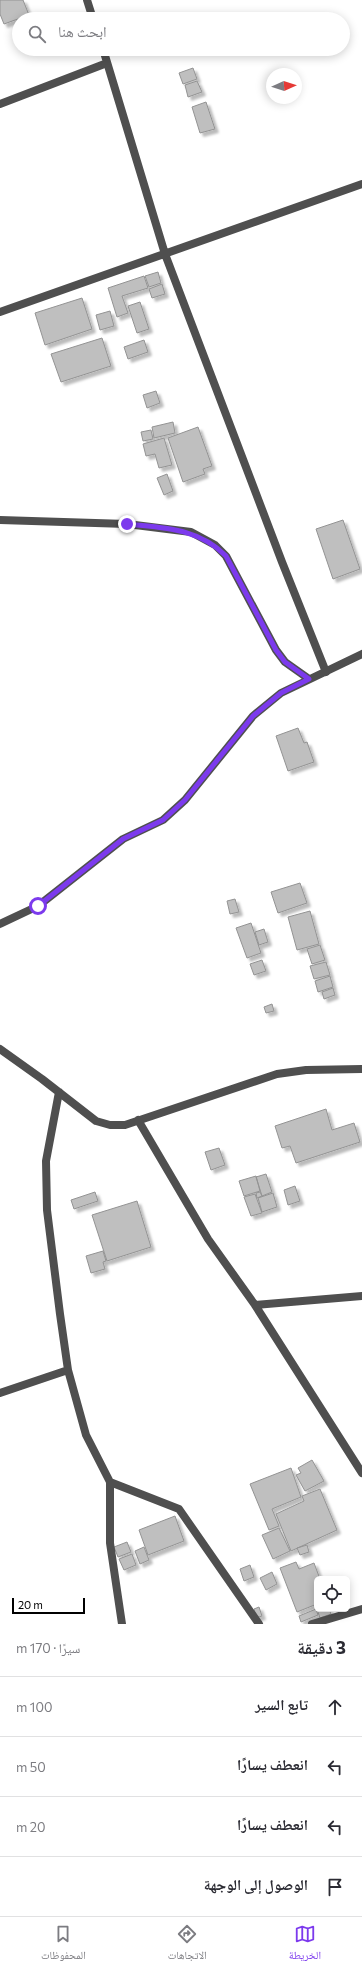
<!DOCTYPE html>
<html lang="ar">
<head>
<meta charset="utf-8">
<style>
	:root { --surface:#fff; --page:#f7f7f7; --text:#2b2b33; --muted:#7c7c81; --line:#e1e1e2; --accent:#7c3aed }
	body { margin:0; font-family:Commissioner,"Noto Naskh Arabic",sans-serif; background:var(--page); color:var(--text); direction:rtl }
	.controls { position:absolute; right:12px; bottom:12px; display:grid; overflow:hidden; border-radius:6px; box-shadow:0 2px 10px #0003 }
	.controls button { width:36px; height:36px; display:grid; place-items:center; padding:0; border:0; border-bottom:1px solid var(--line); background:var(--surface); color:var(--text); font:20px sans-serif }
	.compass { position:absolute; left:266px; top:68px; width:36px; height:36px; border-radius:50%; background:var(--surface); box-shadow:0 2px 10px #0003; rotate:87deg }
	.scale { position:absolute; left:12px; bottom:10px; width:73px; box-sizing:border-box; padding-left:4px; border:2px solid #000; border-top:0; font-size:11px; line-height:14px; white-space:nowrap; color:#000; -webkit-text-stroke:3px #fff; paint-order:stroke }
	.stop { position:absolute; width:12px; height:12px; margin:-9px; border:3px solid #7c3aed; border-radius:50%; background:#fff }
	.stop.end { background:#7c3aed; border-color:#fff; box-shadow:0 1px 4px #0008 }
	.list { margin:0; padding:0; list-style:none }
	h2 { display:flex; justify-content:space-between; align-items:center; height:52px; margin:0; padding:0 16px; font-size:17px }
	h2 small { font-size:13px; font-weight:400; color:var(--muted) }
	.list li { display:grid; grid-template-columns:26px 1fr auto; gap:12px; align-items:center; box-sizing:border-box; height:60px; padding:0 16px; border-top:1px solid var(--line) }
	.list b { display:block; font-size:15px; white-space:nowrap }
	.list em { font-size:13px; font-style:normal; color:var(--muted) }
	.icon { flex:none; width:22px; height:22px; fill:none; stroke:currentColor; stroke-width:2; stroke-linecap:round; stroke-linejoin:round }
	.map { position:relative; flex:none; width:362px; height:1624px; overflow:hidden; direction:ltr }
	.search { position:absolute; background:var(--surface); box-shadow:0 2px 10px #0003; left:12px; right:12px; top:12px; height:44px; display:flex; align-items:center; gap:10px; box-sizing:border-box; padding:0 14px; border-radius:22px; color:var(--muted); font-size:15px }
	.sheet { height:292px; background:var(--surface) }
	nav { display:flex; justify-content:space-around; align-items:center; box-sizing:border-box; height:56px; border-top:1px solid var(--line); background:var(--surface); font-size:11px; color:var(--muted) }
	nav a { display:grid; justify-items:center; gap:2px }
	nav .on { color:var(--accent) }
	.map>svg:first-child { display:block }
	.building { fill:#bfbfbf; stroke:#939393; filter:url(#shadow) }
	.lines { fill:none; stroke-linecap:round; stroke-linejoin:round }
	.minor { stroke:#4f4f4f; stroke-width:8 }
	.route { stroke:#7c3aed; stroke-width:5 }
</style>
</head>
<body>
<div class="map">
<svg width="362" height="1624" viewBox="0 0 362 1624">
	<defs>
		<filter id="shadow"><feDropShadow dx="3.5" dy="3.5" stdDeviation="1" flood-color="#0004"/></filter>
	</defs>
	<rect width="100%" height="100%" fill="#fff"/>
	<path class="building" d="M0,0H23L29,15L4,24L0,14Z
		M193,68L197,79L183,84L179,73Z
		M197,81L202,92L188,97L185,85Z
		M206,102L215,129L200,133L192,107Z
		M158,272L161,283L149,287L145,276Z
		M144,276L148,288L122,296L128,313L117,317L108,288Z
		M162,284L165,294L152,298L149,289Z
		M82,298L92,329L45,345L35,313Z
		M140,302L149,329L137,333L128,306Z
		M110,311L114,326L100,330L96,315Z
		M102,338L111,366L61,382L51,354Z
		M144,340L148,352L128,359L124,347Z
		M156,391L160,403L147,408L143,395Z
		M173,422L175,433L154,438L152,427Z
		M198,427L212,466L203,469L205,474L183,482L168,438Z
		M151,430L153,439L143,441L141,432Z
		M164,438L172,465L159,468L155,454L146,456L143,444Z
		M167,474L173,491L164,495L157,478Z
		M343,520L360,569L333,579L316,529Z
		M298,728L304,743L307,742L314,762L288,771L276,736Z
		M300,883L307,903L278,913L271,892Z
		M235,899L239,912L230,914L227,901Z
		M310,911L319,944L297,950L288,917Z
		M251,923L261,953L247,958L236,928Z
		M264,929L268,942L259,945L255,932Z
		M320,945L325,960L312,964L307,949Z
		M262,960L266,971L254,975L250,964Z
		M326,962L330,975L314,979L310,966Z
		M330,976L333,987L318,992L315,981Z
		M333,988L335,995L324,999L322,992Z
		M272,1004L274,1011L266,1013L264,1007Z
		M326,1109L332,1130L354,1123L360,1142L296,1163L290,1146L282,1148L275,1126Z
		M219,1148L225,1165L211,1170L205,1152Z
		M266,1174L272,1192L262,1196L256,1177Z
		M256,1176L260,1191L244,1196L239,1181Z
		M295,1186L300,1201L288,1205L284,1190Z
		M95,1192L98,1201L74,1209L71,1200Z
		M260,1192L262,1196L257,1198L256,1193Z
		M273,1193L277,1207L262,1212L258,1198Z
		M255,1194L262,1213L251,1216L244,1197Z
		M137,1201L151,1247L107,1261L92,1215Z
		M103,1251L106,1261L103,1262L105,1269L91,1273L86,1256Z
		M312,1460L324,1481L305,1491L296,1475L301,1473L298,1468Z
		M291,1468L301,1497L272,1509L279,1526L269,1530L250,1484Z
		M320,1489L337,1530L291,1551L276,1514L304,1501L302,1496Z
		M175,1516L184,1541L148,1555L139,1530Z
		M279,1528L290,1551L273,1559L262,1535Z
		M127,1542L131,1552L118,1557L114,1547Z
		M307,1545L309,1552L300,1555L297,1548Z
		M144,1547L149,1560L140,1564L135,1551Z
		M132,1554L136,1565L124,1570L119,1559Z
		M296,1562L299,1569L314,1563L320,1579H317V1604L297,1612L280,1568Z
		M250,1565L254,1577L244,1581L240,1569Z
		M272,1572L277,1584L266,1590L260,1578Z
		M316,1606L317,1609H329L331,1614L320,1618Z
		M259,1607L262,1616L256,1618L254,1609Z
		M316,1609L318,1615L301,1622L299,1616Z"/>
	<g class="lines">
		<path class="minor" d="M87,0L93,19
			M103,49L165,254L282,562L326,672
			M0,104L107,63
			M0,312L362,184
			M0,520L127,524L191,532L215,545L226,556L276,650L285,662L309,679
			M0,924L38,906L123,839L163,820L185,800L253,716L281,693L362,654
			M0,1049L42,1079L96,1121L110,1125H125L277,1074L306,1070L362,1069
			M59,1092L46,1161L47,1210L60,1314L68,1370L86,1435L110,1482L179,1509L259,1624
			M138,1120L208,1239L255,1305L362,1473
			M255,1305L362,1296
			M0,1393L68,1370
			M110,1482V1543L122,1624
			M312,1624L362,1609"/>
	</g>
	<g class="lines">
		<path class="route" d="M38,906L123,839L163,820L185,800L253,716L281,693L309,679L285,662L276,650L226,556C199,528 164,528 127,524"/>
	</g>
</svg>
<div class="controls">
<button><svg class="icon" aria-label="locate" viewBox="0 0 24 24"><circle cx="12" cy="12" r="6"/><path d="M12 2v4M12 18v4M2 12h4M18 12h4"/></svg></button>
</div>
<svg class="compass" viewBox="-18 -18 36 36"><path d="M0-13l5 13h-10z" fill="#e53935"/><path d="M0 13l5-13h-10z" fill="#7c7c81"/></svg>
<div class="scale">20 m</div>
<div class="stop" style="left:38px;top:906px"></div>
<div class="stop end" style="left:127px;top:524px"></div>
<div class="search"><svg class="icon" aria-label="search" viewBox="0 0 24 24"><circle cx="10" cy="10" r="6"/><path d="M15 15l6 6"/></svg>ابحث هنا</div>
</div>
<section class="sheet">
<h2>3 دقيقة<small>سيرًا · 170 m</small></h2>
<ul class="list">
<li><svg class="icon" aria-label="ahead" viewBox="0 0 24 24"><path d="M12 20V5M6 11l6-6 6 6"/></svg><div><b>تابع السير</b></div><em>100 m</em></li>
<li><svg class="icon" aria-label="left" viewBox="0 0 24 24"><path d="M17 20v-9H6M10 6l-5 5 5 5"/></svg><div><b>انعطف يسارًا</b></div><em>50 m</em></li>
<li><svg class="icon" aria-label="left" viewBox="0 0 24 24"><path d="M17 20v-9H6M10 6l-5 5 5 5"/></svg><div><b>انعطف يسارًا</b></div><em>20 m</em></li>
<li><svg class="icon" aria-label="arrive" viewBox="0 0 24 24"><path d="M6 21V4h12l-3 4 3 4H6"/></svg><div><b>الوصول إلى الوجهة</b></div></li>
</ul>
</section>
<nav>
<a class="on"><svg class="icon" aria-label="map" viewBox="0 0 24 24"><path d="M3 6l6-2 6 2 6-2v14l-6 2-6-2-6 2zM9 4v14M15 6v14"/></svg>الخريطة</a>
<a><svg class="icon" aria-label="directions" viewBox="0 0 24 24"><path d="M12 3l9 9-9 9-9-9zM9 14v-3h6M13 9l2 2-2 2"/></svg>الاتجاهات</a>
<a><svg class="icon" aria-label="saved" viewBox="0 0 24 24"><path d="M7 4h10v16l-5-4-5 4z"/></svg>المحفوظات</a>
</nav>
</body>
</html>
